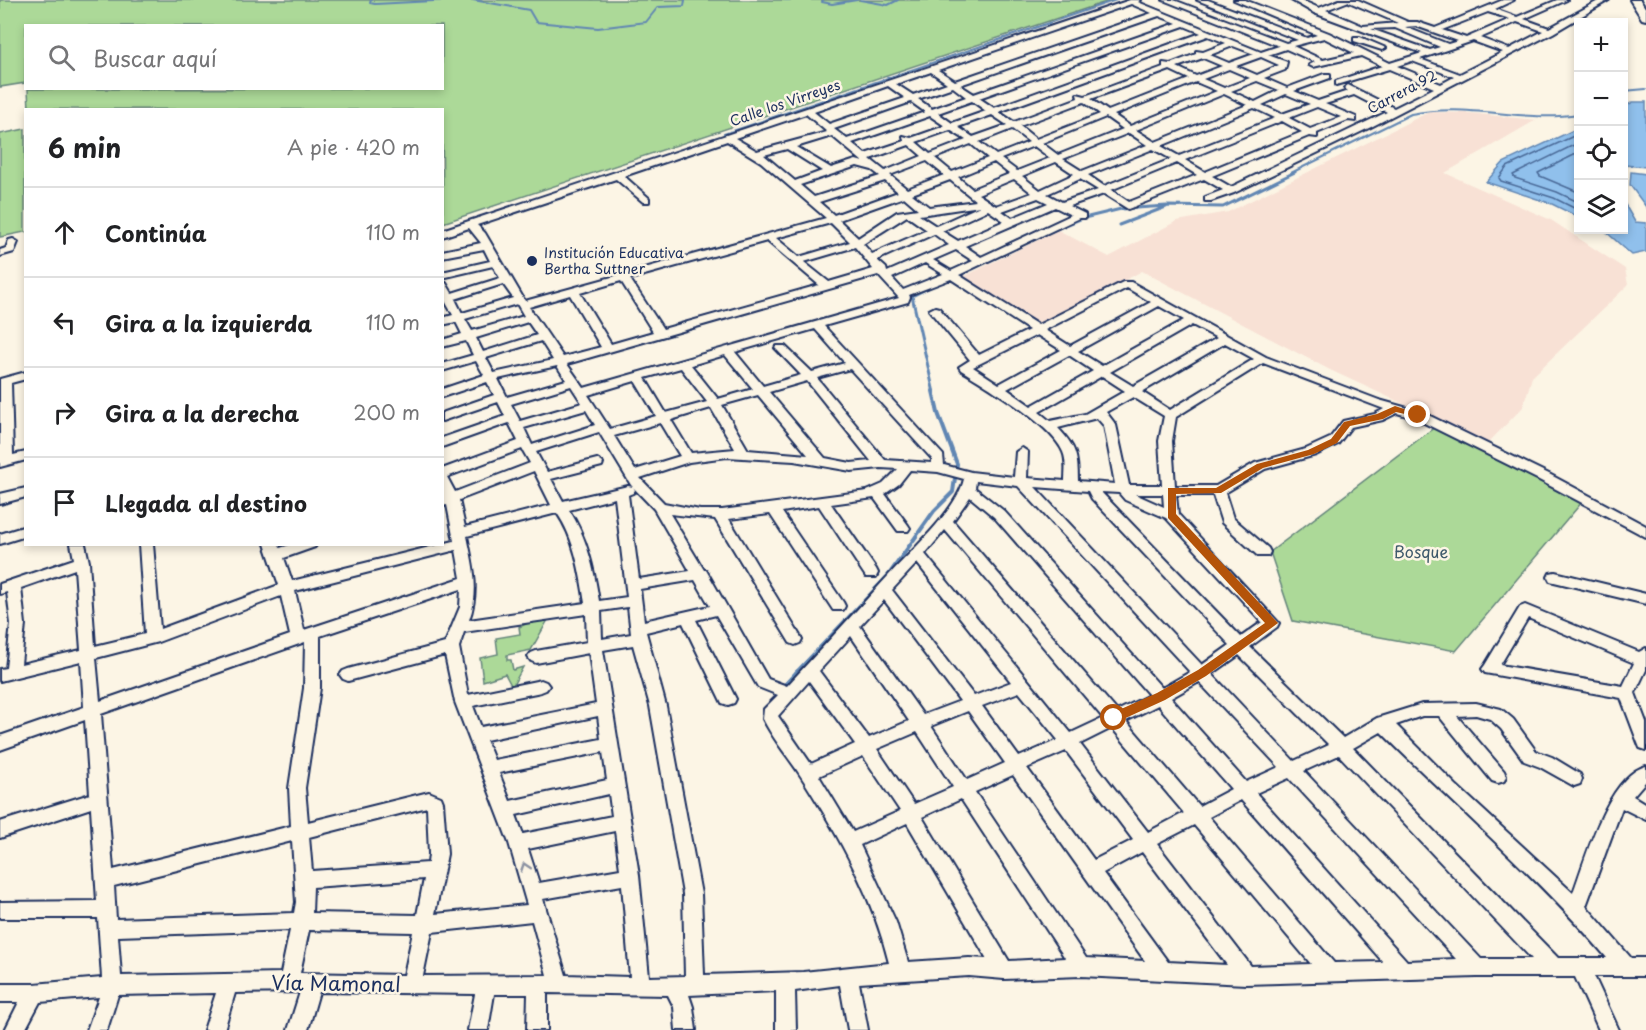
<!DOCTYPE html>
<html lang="es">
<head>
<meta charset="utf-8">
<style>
	:root { --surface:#fff; --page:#f6f6f6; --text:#202124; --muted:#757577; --line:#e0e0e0 }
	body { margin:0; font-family:"Playpen Sans",sans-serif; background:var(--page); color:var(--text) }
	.controls { position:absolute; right:18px; top:18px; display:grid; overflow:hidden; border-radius:0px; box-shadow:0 3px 9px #0003 }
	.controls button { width:54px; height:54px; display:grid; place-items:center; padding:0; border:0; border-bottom:2px solid var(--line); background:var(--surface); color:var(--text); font:30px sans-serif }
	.stop { position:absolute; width:18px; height:18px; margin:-14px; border:4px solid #b45309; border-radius:50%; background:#fff }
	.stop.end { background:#b45309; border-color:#fff; box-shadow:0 2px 6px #0008 }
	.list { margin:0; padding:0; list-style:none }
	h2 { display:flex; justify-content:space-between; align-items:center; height:78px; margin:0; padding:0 24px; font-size:26px }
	h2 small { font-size:20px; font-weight:400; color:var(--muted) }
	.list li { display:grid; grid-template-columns:39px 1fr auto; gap:18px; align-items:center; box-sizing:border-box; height:90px; padding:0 24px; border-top:2px solid var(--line) }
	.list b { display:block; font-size:22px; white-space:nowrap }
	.list em { font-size:20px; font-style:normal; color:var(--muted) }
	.icon { flex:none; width:33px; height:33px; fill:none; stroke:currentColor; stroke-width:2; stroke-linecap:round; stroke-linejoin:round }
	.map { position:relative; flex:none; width:1646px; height:1030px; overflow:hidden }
	.search { position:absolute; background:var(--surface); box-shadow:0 3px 9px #0003; left:24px; top:24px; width:420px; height:66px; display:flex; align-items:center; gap:15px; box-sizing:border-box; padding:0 21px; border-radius:0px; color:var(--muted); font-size:22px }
	.panel { position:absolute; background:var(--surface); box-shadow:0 3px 9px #0003; left:24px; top:108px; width:420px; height:438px; border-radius:0px }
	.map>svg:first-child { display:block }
	.built { fill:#f8e1d5 }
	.green { fill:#acd998; stroke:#64847b; stroke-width:1.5 }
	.water { fill:#90c0ec; stroke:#6186b3; stroke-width:1.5 }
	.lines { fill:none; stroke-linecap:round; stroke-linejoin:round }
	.shore { stroke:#4a6997; stroke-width:1.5 }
	.stream-far3 { stroke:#6186b3; stroke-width:2 }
	.stream-far2 { stroke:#6186b3; stroke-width:3 }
	.stream-far1 { stroke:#6186b3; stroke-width:4 }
	.stream { stroke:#6186b3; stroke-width:4.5 }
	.street-casing { stroke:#1b2f5e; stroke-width:4 }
	.secondary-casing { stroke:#1b2f5e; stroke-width:4 }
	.street { fill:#fcf5e5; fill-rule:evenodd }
	.secondary { fill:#fcf5e5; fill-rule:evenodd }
	.oneway { stroke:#8c92a2 }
	.route { fill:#b45309 }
	.poi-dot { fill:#1b2f5e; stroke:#fcf5e5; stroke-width:2 }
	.labels { text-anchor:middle; stroke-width:5; stroke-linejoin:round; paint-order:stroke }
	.far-street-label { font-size:14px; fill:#1b2f5e; stroke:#fcf5e5 }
	.far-poi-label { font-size:14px; fill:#1b2f5e; stroke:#fcf5e5; text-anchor:start }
	.park-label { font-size:16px; fill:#3f5a6c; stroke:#fcf5e5 }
	.near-street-label { font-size:20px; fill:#1b2f5e; stroke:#fcf5e5 }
</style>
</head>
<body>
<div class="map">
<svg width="1646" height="1030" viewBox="0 0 1646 1030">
	<rect width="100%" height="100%" fill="#fcf5e5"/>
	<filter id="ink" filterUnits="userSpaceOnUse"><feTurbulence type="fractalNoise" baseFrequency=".0167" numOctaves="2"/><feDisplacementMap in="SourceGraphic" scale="12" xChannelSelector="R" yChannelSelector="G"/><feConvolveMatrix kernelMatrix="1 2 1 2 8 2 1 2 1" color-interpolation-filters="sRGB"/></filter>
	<g filter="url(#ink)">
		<path class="built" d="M1429,112L1469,113L1536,120L1445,173L1551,220L1625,269L1628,285L1532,377L1523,407L1488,443L1330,370L1142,271L1039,327L959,279L1058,230L1109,257L1177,221L1228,212Z"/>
		<path class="green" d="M0,0H1112L443,223L442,110L29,109L28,89L442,88V26H26L25,83L0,87Z
			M25,129V232L0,237V134Z
			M1435,427L1583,501L1456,651L1293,621L1270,552Z
			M553,611L531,650L507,655V660H511L513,670L523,667L512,687L505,674L483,681L480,658L498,654L496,638L520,634L519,627C530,621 543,621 553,611Z"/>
		<path class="water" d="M1633,102H1646V167L1624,165V107Z
			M1578,128V217L1552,204L1486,182L1503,163Z
			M1631,172L1646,174V207L1630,185Z
			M1624,203L1635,222L1646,223V252L1632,255L1604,230H1624Z"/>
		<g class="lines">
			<path class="shore" d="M1578,134L1507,167L1499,178L1501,181L1554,198L1578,210
				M1578,143L1513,175L1515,178L1557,192L1578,202
				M1578,153L1538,173L1540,176L1578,192"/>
			<path class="stream-far3" d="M371,0L370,3L375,4L453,0
				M473,0L529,10L536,22L598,28L646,22L658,7L684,6L685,0
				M785,0H789
				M823,0L822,2L832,4L857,0
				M860,0L888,5L898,0
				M1624,91L1646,89
				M724,134L1116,0
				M1291,173L1411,114C1467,102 1522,123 1578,114"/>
			<path class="stream-far2" d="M1119,225L1166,207
				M1044,234L1080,219L1121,209L1167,206L1223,207L1295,172
				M934,393L912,296L934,285"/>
			<path class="stream-far1" d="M796,673L888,576L934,511L953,492L957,464L938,413L933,391"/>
			<path class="stream" d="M784,686L797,672"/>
			<defs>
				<path id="street" d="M1130,0H1141L1138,2L1261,52L1279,46L1163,0H1174L1286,43L1298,40L1197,0H1208L1307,38L1317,35L1234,0H1245L1329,33L1390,63L1422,53L1314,13L1291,0H1301L1319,8L1339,0H1358L1408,22H1417L1435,28L1503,0H1514L1495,9L1517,17L1557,0H1567L1524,19L1549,28L1600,0H1609L1553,33L1371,127L1234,193L1211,201H1205V197L1223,190L1204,179L1128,209L1104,194L1069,206L1085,214V218H1079L959,275L1038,325L1123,282H1131L1266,357L1379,400L1422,412L1549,474L1646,526V537L1539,480L1414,418L1397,413L1383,420L1351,427L1338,444L1316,455L1265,469L1225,493L1233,518L1268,548L1270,552L1268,556H1258L1222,523L1213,495H1176L1178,514L1279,623L1277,627L1250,647L1343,738L1377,718L1422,704L1476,703L1501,709L1513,719L1536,751L1552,757L1580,774L1582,779L1580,784L1574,786L1540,767L1524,761L1501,729L1490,719L1476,715L1457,716L1504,771L1506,776L1504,781L1498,783L1492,781L1439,716H1422L1396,725L1456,785L1573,893C1586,858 1608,776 1646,766V781L1633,796L1646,804V820L1622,808L1586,906L1631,958H1646V976H1594L1619,1030H1599L1575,977H1477L1246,984L1081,976L1004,979L969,976L859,983L868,1030H848L840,985L795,991L796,1030H776V991L689,995L693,1007L696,1030H676L674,1007L668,995L547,993V1030H527L528,994H494L488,1030H468L475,994L319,992L308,1030H288L300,992L235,993L224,1030H204L216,993L118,995L107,1030H87L99,997L40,1002L25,1030H5L19,1002H0V984H34L102,978L98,918H0V902L97,901L91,808L0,838V822L90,794L85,720L0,750V736L84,707L81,661L0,681V669L6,668L11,624L7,592L0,594V584L74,559L71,544H85L89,562L95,646L145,634L139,544H153L160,629L279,585L265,544H279L280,548L293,544H317L315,547L284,558L292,581L454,541L447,505L442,506V469L518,441L509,423L442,447V438L505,416L498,402L442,421V413L494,395L487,382L442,397V389L484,375L476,361L442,371V364L473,355L466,341L442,347V340L462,334L456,322L442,325V318L453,315L445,301L442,302V282L446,283L452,293L500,278L493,266L442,278V272L490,261L484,249L442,257V251L481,243L469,228L442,237V230ZM1349,1V2L1398,23L1363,26L1326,10ZM1131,4L1152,13L955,81L938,70ZM1488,12L1510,19L1466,38L1442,30ZM1159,16L1177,23L974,94L960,85ZM1517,22L1543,31L1509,49L1480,38ZM1184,26L1201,33L994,108L979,98ZM1416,26L1458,41L1448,44L1405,27ZM1395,28L1440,47L1430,50L1371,29ZM1208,36L1226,43L1203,52L1196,51V54L1170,64L1163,63V67L1085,96L1077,94L1078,98L1014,122L999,112ZM1324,38L1354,53L1323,60L1293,46ZM1473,41L1503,52L1460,74L1420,59ZM1233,46L1254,54L1229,63L1210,55ZM1286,49L1315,62L1309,65L1313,67L1361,56L1382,66L1336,81V85L1389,69L1434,88L1394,108L1348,85L1344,88L1348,91L1318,101L1294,91L1330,78V74H1324L1287,88L1264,78L1285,70L1287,62L1268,55ZM1261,57L1279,65L1257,75L1236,66ZM1203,58L1222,66L1196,76L1177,67ZM1412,61L1454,77L1441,84L1397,66ZM1229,69L1250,78L1224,88L1203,79ZM1170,70L1189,79L1108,111L1091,99ZM931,72L947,83L913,95L896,84ZM1257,81L1279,90L1255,102L1231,91ZM1196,82L1217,91L1130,126L1114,115ZM888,86L905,98L829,124L814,112ZM953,87L966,97L932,109L918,99ZM1224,94L1247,105L1155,142L1136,130ZM1286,94L1310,104L1282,114L1262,105ZM1354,95L1387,112L1231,187L1212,176L1309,136L1317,137V133L1348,120L1356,121V117L1325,104ZM972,101L986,111L952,123L938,113ZM911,102L925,112L847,139L834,129ZM1084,102L1100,114L1036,139L1020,126ZM1317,107L1341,117L1310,129L1289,118ZM1254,108L1275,118L1179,156L1161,146ZM806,114L827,132L757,151L735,138ZM992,115L1007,125L973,137L958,127ZM930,116L945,126L911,138L903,136L904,141L865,154L852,143ZM1106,117L1123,129L1058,155L1042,143ZM1282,121L1302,132L1205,172L1185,160ZM1012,129L1029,142L996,155L979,142ZM950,130L966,140L930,154L916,142ZM1129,133L1147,145L1082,171L1063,159ZM832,136L863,162L856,160L831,168L796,147ZM727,141L761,162L826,218L525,301L485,233L477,225L616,179L643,202H649V198L624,176ZM971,144L988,158L952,172L935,158ZM909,145L922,156L885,171L870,159ZM1034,146L1050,158L1017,171L1001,159ZM787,149L822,171L795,181L764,155ZM1153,149L1171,159L1104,186L1088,175ZM927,161L944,175L907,189L890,175ZM994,162L1009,174L972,189L958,177ZM1056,162L1074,174L1040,190L1022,176ZM1177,163L1197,175L1129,202L1111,190ZM857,166L872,170L880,176L814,197L800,185ZM1014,179L1032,193L996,206L978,194ZM1080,179L1098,190L1062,202L1047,194ZM950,180L976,201L929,207L912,194ZM885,181L898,192L834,215L819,202ZM904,197L918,209L897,212L858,238L839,220ZM1038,198L1048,203L1012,218L1002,211ZM980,206L936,226L919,215L927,214ZM1055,207L1071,215L981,257L965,246ZM988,210L1004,221L958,241L942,231ZM907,216L927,230L872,254L863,244ZM831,223L850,242L799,257L776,238ZM934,234L949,245L887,272L886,268L877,260ZM767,241L819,285L663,329L630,279ZM855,247L873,269L829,282L804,262ZM956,250L973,261L951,271L933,260ZM925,263L943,274L903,290L892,278ZM878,275L899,298L584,388L567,364ZM951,279L1029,330L979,355L939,308L935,307L929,310L970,360L959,367L961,370C988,387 1051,424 1063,452C1067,461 1065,472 1065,481L1027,478L1028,452L1022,448L1016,452L1014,477L971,472L944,465L943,455L824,326L908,302L910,297L909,295ZM621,281L653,332L611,344L580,293ZM503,284L513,298L462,313L455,299ZM1127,288L1151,302L1070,346L1045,330ZM570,295L601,347L563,357L529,307ZM517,304L524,316L472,331L465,319ZM1159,306L1184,320L1102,366L1078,351ZM528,322L537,335L483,352L476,338ZM1192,325L1217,338L1133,386L1110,372ZM815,329L845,363L812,372L785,346H777L775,348L777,350L801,375L763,386L735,352ZM1037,335L1061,350L999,384L973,367ZM541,341L553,360L494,373L486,358ZM1225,343L1254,359L1170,410L1142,392ZM725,355L753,389L718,399L691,365ZM1069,355L1093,371L1031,406L1007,389ZM1263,363L1384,409L1375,414L1343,421L1330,438L1306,449L1255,463L1216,486H1175L1172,441L1176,417ZM557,366L566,380L507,397L498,379ZM681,368L707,402L666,413L645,378ZM850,369L932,459V463L885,460L817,378ZM1102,376L1125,391L1085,414L1050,421L1039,412ZM635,381L656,416L610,429L588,395ZM807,381L871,461L851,463L825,458L769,392ZM571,386L582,403L520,421L511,404ZM758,395L808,455L748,450L722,405ZM1133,397L1164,416L1159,441L1162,485H1129L1116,425L1106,412ZM711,408L735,449L691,453L671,420ZM586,410L595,425L532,445L524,428ZM1097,418L1104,426L1115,484L1078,481C1078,456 1076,447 1058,428ZM660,423L680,456L635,470L614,436ZM599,432L631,485L654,509L690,571L639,579L628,495L633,493L635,490L633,487L628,486L563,501L551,479L602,466L603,463L597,459L547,472L536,452ZM522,449L530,463L455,492L447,477ZM727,457L794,461L851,471L881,468L898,469L883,484L867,491L722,510H700L664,503L640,478L689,462ZM910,470L938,472L964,479C957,510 911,551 889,575C855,612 820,650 787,686L768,679L706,570H704L670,514L715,519L790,643L795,645L800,643L802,639L729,519L770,514L833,610H843L845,606L843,602L782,512L819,506L866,577H876L878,573L876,569L831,504L874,498L898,531H908L910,528L908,525L885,494L899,484ZM534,471L551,505L465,527L459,500ZM976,481L1018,486L1190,672L1162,688L1004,511L975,488ZM1035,487L1088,491L1092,499L1230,645L1202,665ZM1101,492L1119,493L1125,500L1166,518L1262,622L1241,637ZM1135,494H1163L1164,507ZM970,497L994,517L1149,695L1117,711L953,521ZM615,498L627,597L599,601C594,569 587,537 569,510ZM557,513C575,539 580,572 585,603L469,620C480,591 473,565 467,536ZM945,530L1103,718L1071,733L925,554ZM456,550L461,578L304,630L295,591ZM917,563L1011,682L974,696L892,590ZM75,569L81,650L21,664L25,624L21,588ZM695,580L710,606L644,621L640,589ZM461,589L460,607L445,643L348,669L343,671L340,675L343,679L348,681L445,655L455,702L509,843L527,905L435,914L447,854L443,802L441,797L429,792L308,822L305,788L320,688V636ZM281,596L290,635L100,701L96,658L158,642ZM884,600L960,701L923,715L860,626ZM628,607L631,634L602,639L601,611ZM586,614L587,642L536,651L531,653L528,657L531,661L536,663L589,653L596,704L481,727L473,706L541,692L546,690L549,686L546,682L541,680L468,695L459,647L464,632ZM716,615L758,687L778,695L764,709L763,719C774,741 791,760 804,781C840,838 873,897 889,963L803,972L704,975L701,894L666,706L646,632L683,623L722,703L728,705L734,703L736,699L696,620ZM851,636L909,721L869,738L819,671ZM305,642L304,688L289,788L291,826L113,870L101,714ZM633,645L650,706L683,894L685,976L649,977L639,875L603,650ZM1239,655L1329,745L1294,761L1212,674ZM809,681L855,744L811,764L778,716ZM1199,682L1279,767L1246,782L1171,698ZM1019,692L1058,740L1019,757L982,706ZM1158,705L1231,789L1199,806L1126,721ZM968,711L1005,763L967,780L931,726ZM598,716L601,739L494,760L486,740ZM1112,728L1184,813L1148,832L1080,744ZM917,732L953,787L914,804L877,749ZM1381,732C1456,807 1538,877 1607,958H1558L1353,748ZM1066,751L1133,840L1094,860L1027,768ZM603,752L607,780L510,801L499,773ZM1339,755L1532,959H1481L1304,771ZM863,756L900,811L853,832L819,776ZM1013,775L1145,961L1086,958L975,792ZM1289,778L1456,959L1407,961L1256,793ZM609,794L612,816L523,834L516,815ZM961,799L1065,958L1009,961L922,817ZM1241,800L1383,962L1334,963L1209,817ZM427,807L429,854L428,863L312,871L309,837ZM907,823L987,959L969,958L908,962L896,922L860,845ZM1194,825L1311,964L1251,966L1157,844ZM615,831L620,869L539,883L528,849ZM292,841L296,902L294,913L116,919L114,886ZM1142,852L1227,965L1168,962L1103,873ZM424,879L417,915L312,913L313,887ZM622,885L630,977L566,975L543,899ZM532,921L547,975L423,976L432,932ZM290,930L281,973L121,976L118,936ZM309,930L413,932L404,975L300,973Z
					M1354,37H1360L1386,48L1382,50L1354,41Z
					M13,239L18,242L14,252L0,256V250L6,248L9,240Z
					M26,372V379L11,383L13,455L26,452V460L0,467V379Z
					M26,488V497L0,504V494Z
					M26,526V536L0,544V534Z
					M1555,572L1646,594V604L1550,581L1548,577L1550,573Z
					M1525,605L1639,652L1646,648V670L1635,693L1646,722V750L1640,748L1638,743L1621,698L1485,673L1482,669L1485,665L1520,607ZM1528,618L1634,663L1623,686L1500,665Z"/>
				<path id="secondary" d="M1630,0H1640L1646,9V20L1642,19Z"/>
			</defs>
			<use href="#street" class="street-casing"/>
			<use href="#secondary" class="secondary-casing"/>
			<use href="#street" class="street"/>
			<use href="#secondary" class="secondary"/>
		</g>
		<defs><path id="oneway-chevron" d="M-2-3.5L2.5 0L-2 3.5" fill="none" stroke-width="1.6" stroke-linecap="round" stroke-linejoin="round" transform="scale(1.5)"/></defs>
		<use class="oneway" href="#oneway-chevron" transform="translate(525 867) rotate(-108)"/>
	</g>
	<path class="route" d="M1395,406L1422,415L1418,417L1396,412L1383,419L1350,426L1337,443L1314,454L1263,468L1221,493L1176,494V514L1278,623L1206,676L1165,700L1119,721H1110V714L1157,693L1198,670L1265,623L1168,518V488H1216L1257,464L1308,450L1331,439L1344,422L1377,414Z"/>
	<circle class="poi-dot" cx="532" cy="261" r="6"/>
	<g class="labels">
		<g class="far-street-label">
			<text transform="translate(1402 92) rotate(-28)" y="5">Carrera 92</text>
			<text transform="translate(785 103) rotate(-19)" y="5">Calle los Virreyes</text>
		</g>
		<g class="far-poi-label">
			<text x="544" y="258">Institución Educativa<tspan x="544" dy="16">Bertha Suttner</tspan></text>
		</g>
		<g class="park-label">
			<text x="1421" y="558">Bosque</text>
		</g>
		<g class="near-street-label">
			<text transform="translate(336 984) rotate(1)" y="7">Vía Mamonal</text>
		</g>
	</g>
</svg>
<div class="controls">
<button>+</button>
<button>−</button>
<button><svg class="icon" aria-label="locate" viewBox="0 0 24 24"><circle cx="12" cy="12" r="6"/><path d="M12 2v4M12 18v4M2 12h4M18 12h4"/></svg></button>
<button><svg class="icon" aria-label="layers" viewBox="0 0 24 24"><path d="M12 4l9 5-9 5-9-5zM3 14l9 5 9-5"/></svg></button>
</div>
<div class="stop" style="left:1114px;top:718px"></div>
<div class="stop end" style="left:1418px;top:415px"></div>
<div class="search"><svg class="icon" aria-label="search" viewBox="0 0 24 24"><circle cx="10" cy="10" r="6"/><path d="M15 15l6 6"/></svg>Buscar aquí</div>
<section class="panel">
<h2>6 min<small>A pie · 420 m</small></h2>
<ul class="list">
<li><svg class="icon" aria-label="ahead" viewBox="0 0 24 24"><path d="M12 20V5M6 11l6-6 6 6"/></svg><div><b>Continúa</b></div><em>110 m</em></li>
<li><svg class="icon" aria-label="left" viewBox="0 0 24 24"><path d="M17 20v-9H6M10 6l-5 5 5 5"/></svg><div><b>Gira a la izquierda</b></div><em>110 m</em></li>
<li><svg class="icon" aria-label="right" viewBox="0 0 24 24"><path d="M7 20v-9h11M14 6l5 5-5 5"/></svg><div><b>Gira a la derecha</b></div><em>200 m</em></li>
<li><svg class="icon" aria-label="arrive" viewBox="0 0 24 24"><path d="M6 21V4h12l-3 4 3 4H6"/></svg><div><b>Llegada al destino</b></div></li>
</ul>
</section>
</div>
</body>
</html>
